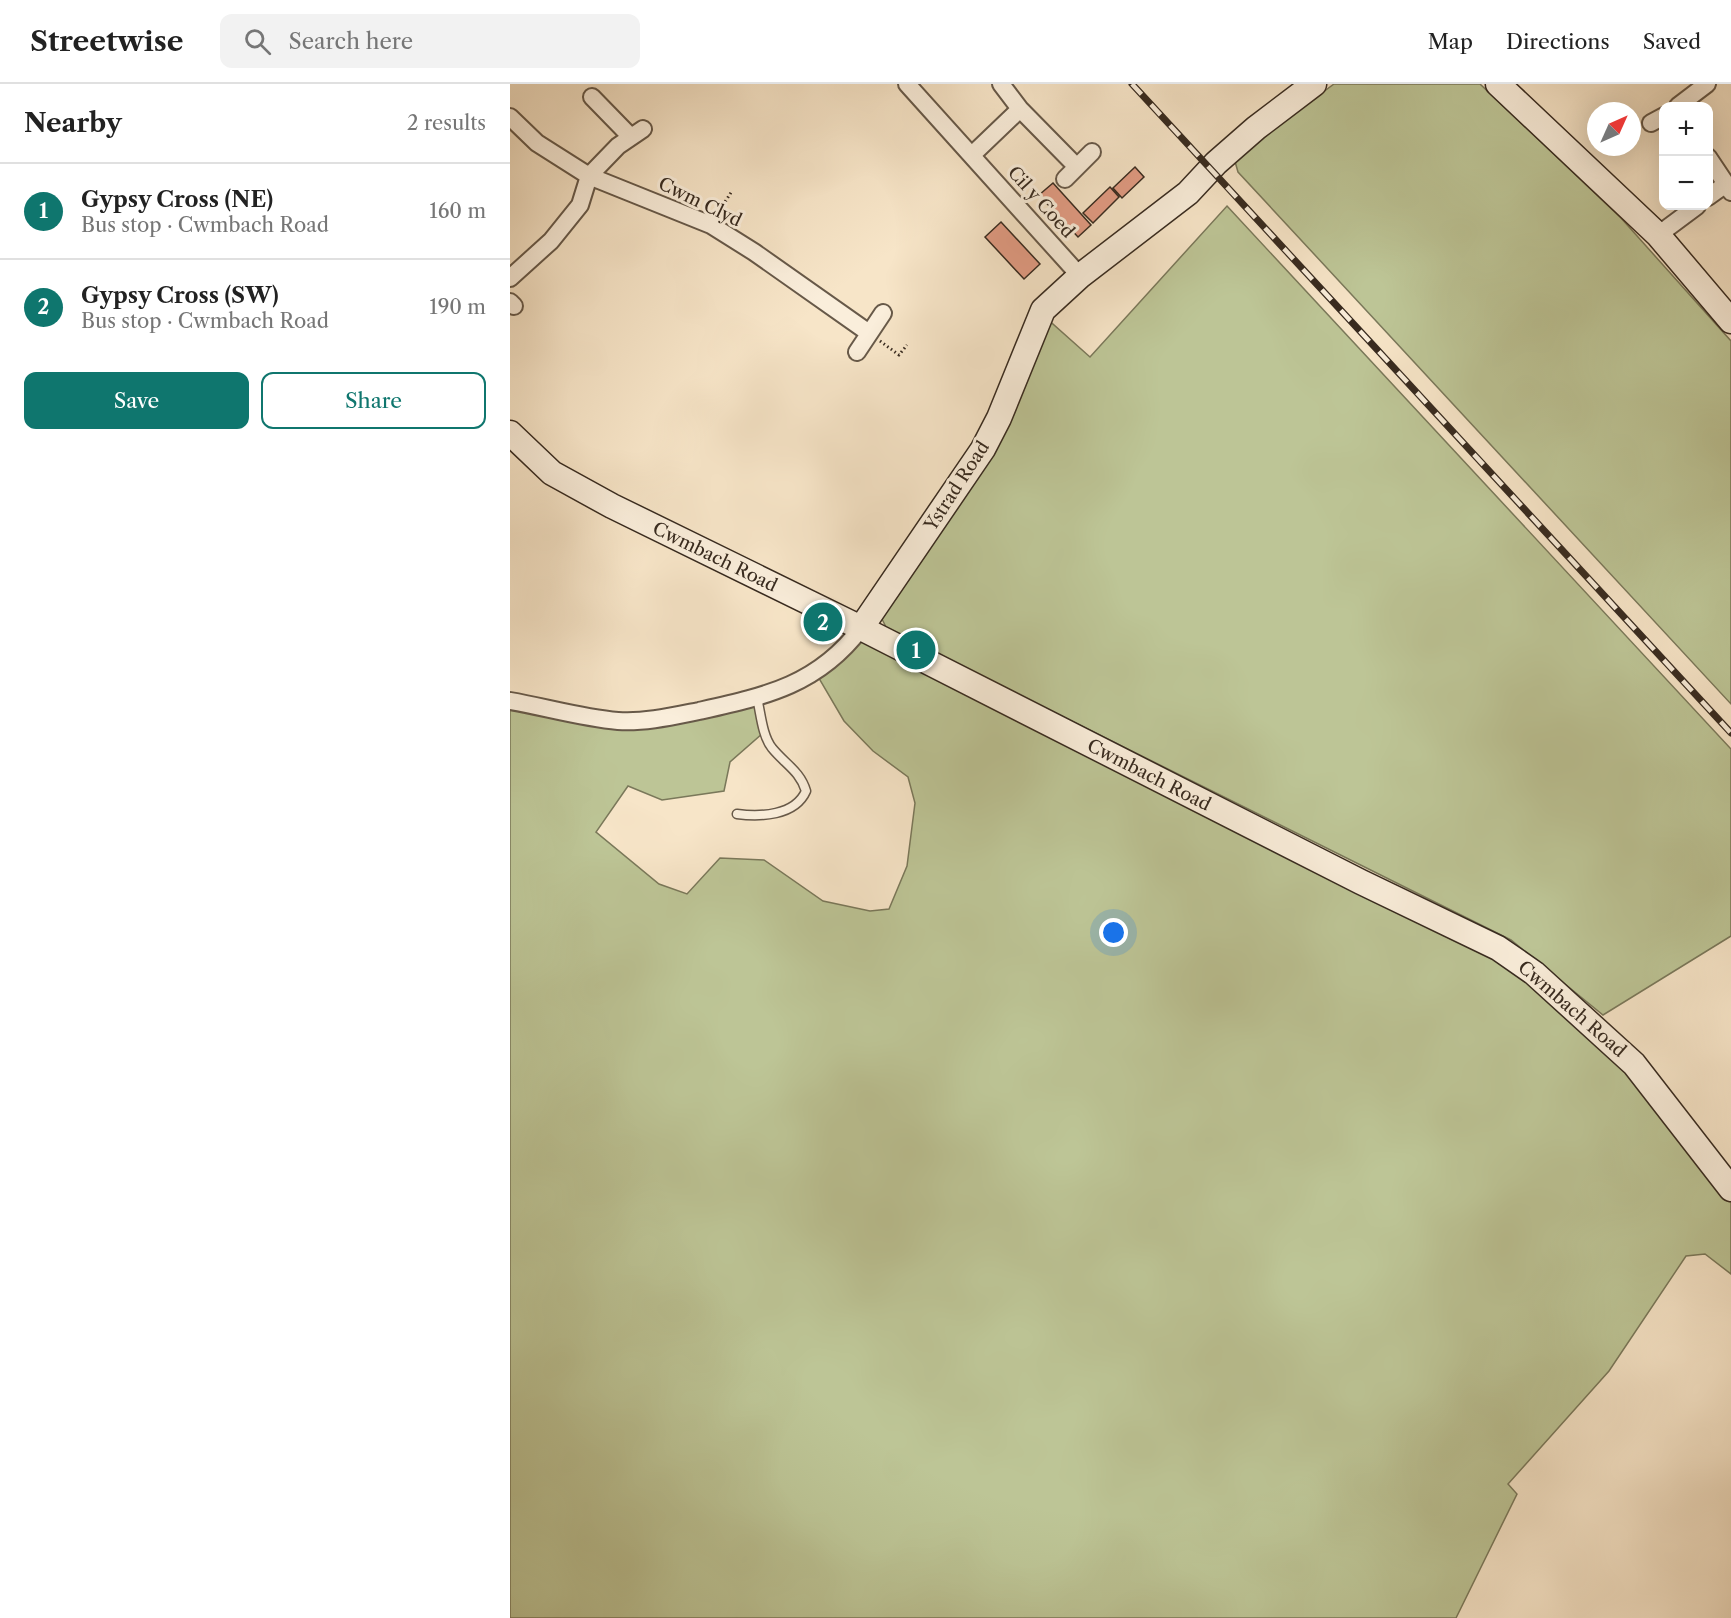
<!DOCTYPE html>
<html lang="en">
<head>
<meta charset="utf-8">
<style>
	:root { --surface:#fff; --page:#f2f2f2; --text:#222; --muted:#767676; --line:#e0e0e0; --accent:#0f766e }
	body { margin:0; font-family:"Libre Caslon Text",serif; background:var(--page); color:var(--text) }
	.controls { position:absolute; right:18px; top:18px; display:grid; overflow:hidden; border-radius:12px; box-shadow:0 6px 24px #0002 }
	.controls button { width:54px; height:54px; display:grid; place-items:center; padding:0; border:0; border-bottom:2px solid var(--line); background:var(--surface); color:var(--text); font:30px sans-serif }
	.compass { position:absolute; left:1077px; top:18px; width:54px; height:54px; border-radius:50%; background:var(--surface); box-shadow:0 6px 24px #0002; rotate:45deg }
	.you { position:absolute; left:604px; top:849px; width:21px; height:21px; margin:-15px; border:4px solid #fff; border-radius:50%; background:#1a73e8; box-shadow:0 0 0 9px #1a73e833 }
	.badge { display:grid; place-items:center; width:39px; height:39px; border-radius:50%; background:var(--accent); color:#fff; font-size:20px; font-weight:700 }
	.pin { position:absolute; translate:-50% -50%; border:3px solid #fff; box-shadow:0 2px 6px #0006 }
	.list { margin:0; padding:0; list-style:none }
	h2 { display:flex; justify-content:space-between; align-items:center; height:78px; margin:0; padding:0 24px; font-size:26px }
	h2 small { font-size:20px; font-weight:400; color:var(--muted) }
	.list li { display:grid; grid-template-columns:39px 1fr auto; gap:18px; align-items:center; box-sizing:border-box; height:96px; padding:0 24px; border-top:2px solid var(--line) }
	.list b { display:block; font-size:22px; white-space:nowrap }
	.list p { margin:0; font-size:20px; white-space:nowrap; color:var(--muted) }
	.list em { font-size:20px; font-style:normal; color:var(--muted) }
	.actions { display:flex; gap:12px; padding:18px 24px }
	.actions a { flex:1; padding:14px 0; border:2px solid var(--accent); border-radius:12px; text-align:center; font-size:21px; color:var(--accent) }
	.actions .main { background:var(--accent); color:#fff }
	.icon { flex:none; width:33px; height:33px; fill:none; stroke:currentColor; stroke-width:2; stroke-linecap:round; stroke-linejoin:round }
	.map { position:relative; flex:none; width:1221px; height:1534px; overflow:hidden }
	header { display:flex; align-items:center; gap:36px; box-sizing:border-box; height:84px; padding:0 30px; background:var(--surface); border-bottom:2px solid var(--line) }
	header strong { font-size:28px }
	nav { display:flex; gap:33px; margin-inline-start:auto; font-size:21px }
	.search { width:420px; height:54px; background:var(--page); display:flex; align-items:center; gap:15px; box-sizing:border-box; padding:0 21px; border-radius:12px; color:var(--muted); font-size:22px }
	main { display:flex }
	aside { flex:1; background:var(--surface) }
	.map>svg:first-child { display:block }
	.green { fill:#bdc596; stroke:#7a785a; stroke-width:1.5 }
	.building { fill:#e39c84; stroke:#372a1f; stroke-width:1.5 }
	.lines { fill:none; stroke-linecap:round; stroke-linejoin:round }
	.lane-casing { stroke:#675949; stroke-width:11 }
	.street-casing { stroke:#675949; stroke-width:20 }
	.secondary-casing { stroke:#372a1f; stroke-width:27 }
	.path { stroke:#372a1f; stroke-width:3; stroke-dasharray:1.5 3; stroke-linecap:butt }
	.lane { stroke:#faeedb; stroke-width:8 }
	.street { stroke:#faeedb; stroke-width:16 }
	.secondary { stroke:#faeedb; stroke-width:24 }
	.rail-casing { stroke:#372a1f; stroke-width:7 }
	.rail { stroke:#faeedb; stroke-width:4.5; stroke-dasharray:14; stroke-linecap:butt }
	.labels { text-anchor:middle; stroke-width:6; stroke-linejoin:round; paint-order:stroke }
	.street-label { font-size:18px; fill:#372a1f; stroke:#faeedb }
</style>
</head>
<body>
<header>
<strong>Streetwise</strong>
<div class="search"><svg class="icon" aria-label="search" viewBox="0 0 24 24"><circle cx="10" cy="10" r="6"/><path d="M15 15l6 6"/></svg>Search here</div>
<nav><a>Map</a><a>Directions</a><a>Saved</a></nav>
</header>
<main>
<aside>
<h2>Nearby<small>2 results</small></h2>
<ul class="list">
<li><span class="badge">1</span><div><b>Gypsy Cross (NE)</b><p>Bus stop · Cwmbach Road</p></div><em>160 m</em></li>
<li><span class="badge">2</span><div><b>Gypsy Cross (SW)</b><p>Bus stop · Cwmbach Road</p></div><em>190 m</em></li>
</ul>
<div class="actions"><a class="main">Save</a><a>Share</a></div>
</aside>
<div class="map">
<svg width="1221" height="1534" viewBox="0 0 1221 1534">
	<rect width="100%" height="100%" fill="#f7e5c8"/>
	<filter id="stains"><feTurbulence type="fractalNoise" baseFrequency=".00333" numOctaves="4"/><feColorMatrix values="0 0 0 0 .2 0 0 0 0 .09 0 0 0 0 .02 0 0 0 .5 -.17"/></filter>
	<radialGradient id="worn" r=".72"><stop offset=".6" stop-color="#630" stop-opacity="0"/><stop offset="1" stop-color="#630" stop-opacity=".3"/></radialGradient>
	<path class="green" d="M824,0H970L1111,134L1221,257V620L728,88L724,74Z
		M717,122L1221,665V852L1093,931L1001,856L377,545L370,531L535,233L580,273Z
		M351,555L983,872L1016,893L1119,983L1221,1116V1190L1195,1170L1176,1172L1099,1287L998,1400L1007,1410L946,1534H0V620L111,644L243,619L253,649L220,678L214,707L152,716L118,702L86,748L149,800L177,810L210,774L254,776L313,817L360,827L379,825L397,782L405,719L398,693L363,667L334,637L307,591Z"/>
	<path class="building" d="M625,83L634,93L612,114L603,104Z
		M543,99L581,141L568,153L529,111Z
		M600,103L609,113L583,139L573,129Z
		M491,138L530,180L514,195L475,153Z"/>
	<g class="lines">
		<defs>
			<path id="lane" d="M227,730C250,733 285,732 296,707C290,687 275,680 262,664C252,651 251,630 247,614"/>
			<path id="street" d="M397,0L570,192
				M491,0L510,25L567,83
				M82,13L120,52
				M1168,22L1197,0
				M0,33L27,59L79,92L201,141L244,168L359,249
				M1141,39L1154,32
				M463,70L510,25
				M1198,73L1216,100
				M555,95L582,68
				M1198,113L1216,100L1221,108
				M1148,151L1187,122
				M0,194L41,157L70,121L79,92L108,62L133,45
				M0,218L4,222
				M347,268L373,229
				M0,617C35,623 72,634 108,637C134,639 164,632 189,627C256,612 308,601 351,544"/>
			<path id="secondary" d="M988,0L1148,151L1221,237
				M0,349L42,389L102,422L351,544L851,798L988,864L1024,889L1124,980L1221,1105
				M351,544L473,365L489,334L533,226L570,192L678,109L706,79L746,44L804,0"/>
		</defs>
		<use href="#lane" class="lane-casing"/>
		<use href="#street" class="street-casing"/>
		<use href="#secondary" class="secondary-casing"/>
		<path class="path" d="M208,129L222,107
			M370,257L389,271L397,261"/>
		<use href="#lane" class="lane"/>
		<use href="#street" class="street"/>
		<use href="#secondary" class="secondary"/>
		<defs>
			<path id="rail" d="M622,0L1221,649"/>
		</defs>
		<use href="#rail" class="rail-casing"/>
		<use href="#rail" class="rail"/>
	</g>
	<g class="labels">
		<g class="street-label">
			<text transform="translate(190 118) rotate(26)" y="6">Cwm Clyd</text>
			<text transform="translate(531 118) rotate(48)" y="6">Cil y Coed</text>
			<text transform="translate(447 402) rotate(-57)" y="6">Ystrad Road</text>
			<text transform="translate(205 473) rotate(26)" y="6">Cwmbach Road</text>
			<text transform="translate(639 691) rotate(27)" y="6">Cwmbach Road</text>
			<text transform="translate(1062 925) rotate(41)" y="6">Cwmbach Road</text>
		</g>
	</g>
	<rect width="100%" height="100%" filter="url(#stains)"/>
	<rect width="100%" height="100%" fill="url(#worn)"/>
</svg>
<div class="controls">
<button>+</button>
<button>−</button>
</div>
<svg class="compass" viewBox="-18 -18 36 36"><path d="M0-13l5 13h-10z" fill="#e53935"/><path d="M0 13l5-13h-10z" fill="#767676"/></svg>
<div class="you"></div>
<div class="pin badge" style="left:406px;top:566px">1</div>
<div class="pin badge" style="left:313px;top:538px">2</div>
</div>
</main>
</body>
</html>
